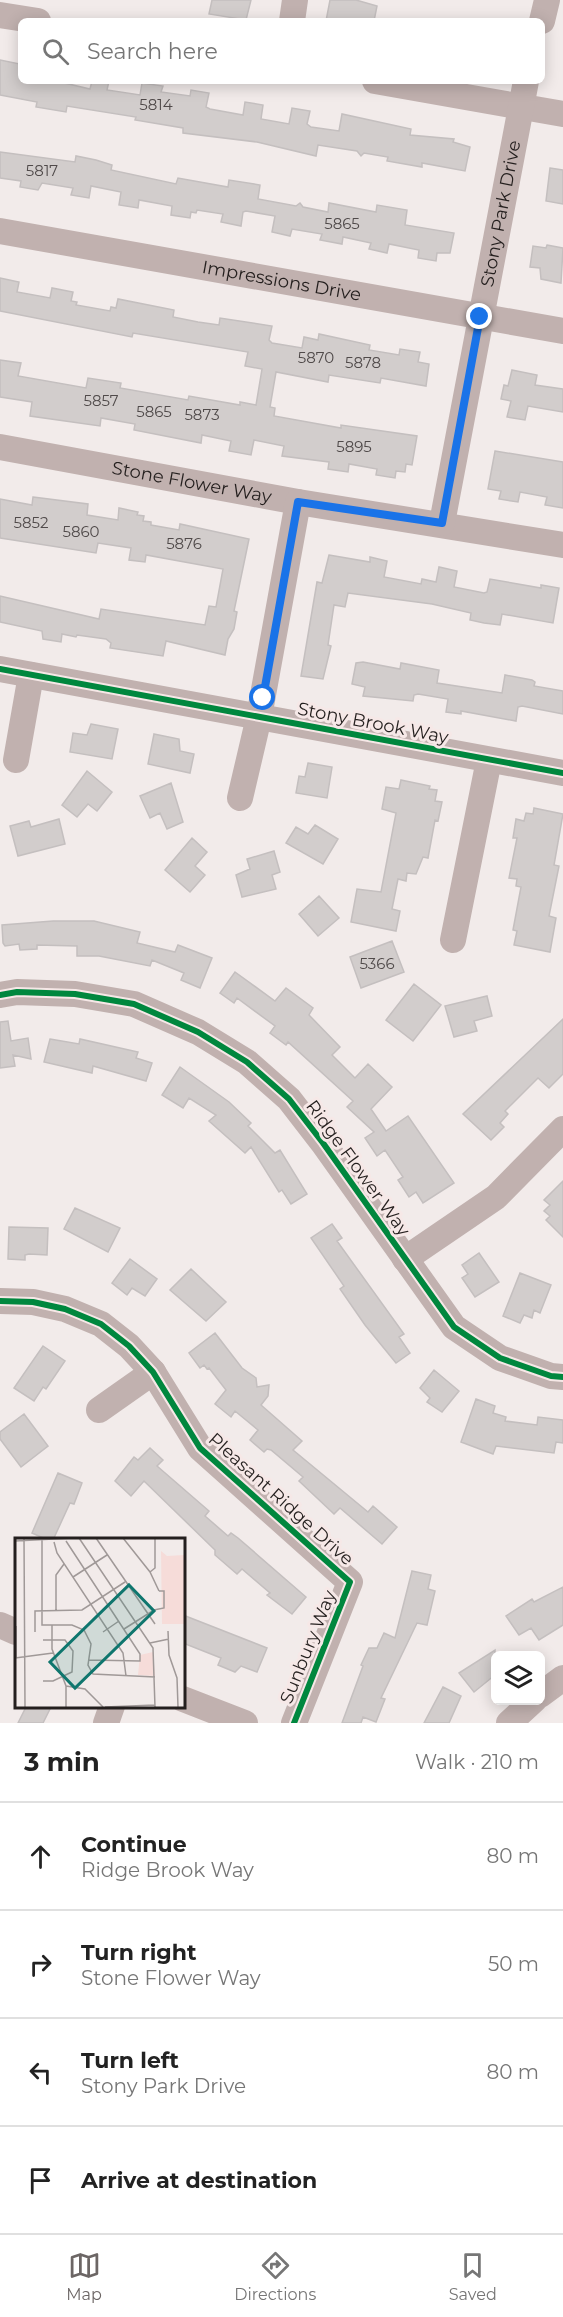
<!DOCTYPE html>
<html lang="en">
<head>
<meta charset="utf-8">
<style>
	:root { --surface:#fff; --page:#f6f6f6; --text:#222; --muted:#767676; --line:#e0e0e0; --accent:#6c6665 }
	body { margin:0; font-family:Montserrat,sans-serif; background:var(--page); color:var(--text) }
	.controls { position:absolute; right:18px; bottom:18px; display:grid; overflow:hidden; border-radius:9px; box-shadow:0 3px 15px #0003 }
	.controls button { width:54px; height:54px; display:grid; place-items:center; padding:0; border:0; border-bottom:2px solid var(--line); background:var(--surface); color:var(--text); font:30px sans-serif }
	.stop { position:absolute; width:18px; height:18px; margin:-14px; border:4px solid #1a73e8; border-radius:50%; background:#fff }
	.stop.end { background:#1a73e8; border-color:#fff; box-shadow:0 2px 6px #0008 }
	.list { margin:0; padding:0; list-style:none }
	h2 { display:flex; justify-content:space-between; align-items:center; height:78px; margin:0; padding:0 24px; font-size:26px }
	h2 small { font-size:20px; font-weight:400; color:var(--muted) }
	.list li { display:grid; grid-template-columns:39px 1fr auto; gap:18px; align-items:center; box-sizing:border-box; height:108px; padding:0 24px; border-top:2px solid var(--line) }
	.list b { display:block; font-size:22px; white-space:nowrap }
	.list p { margin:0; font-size:20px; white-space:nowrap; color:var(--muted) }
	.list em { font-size:20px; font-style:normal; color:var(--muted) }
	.icon { flex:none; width:33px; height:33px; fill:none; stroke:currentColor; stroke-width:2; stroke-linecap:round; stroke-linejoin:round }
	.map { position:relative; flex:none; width:563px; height:1723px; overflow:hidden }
	.search { position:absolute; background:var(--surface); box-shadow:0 3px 15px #0003; left:18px; right:18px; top:18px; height:66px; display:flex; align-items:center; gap:15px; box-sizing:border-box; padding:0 21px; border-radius:9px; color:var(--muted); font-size:22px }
	.sheet { height:510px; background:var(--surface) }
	nav { display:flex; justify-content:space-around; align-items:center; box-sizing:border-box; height:84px; border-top:2px solid var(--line); background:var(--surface); font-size:16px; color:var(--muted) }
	nav a { display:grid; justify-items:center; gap:3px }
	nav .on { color:var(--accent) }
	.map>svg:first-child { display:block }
	.building { fill:#d2cdcc; stroke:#c4bfbf; stroke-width:1.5 }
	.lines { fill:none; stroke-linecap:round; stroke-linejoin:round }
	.minor { stroke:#c1b1af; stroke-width:26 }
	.cycleway-casing { stroke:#f6e8e7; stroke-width:10 }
	.cycleway { stroke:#00873e; stroke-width:6 }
	.route { stroke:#1a73e8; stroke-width:8 }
	.labels { text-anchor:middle; stroke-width:6; stroke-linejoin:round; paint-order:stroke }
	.number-label { font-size:15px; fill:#504a4a }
	.street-label { font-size:18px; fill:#241f1e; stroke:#f6e8e7 }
	.inset-road { fill:none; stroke:#a09998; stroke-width:1.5 }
	.view { fill:#0f766e; fill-opacity:0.15; stroke:#0f766e; stroke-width:3 }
	.inset-edge { fill:none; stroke:#241f1e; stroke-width:3 }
</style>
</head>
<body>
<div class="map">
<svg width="563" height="1723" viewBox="0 0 563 1723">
	<rect width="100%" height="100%" fill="#f2ebea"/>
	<path class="building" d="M212,0H251L246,20L209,14Z
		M330,0H356L377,6L374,21H326Z
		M0,60L20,64L21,81H56L90,89L92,81H109L107,90L140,95L142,83L163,86L161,92L190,96L191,90L209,93L206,107L210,109L243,115L245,102L263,105L261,119L289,124L292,108L310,111L307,124L311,127L339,131L342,114L411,129L410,135L454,139L453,142L470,147L465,171L422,163V167L387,161L388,157L364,153L361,156L357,151L318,145L316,156L257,142L183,133V128L135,120L136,117L67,106L66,112L36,107L37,102L0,95Z
		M0,152L75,162L76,156L96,160L112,165L111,170L176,184L178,178L228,187L229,180L260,185L258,199L296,206L300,203L303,207L328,212L329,203L376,212L377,205L407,210L405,225L454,233L450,253H437L436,261L418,258L419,250L389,244L387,253L369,249L371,243L343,237L342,244L320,240L322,234L292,229L290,236L272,232L275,216L246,211L243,212L241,226L221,222L223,214L197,210L196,213L191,212L190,218L171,215L172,206L139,200L138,208L119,205L121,192L91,186L89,198L71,195L73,188L42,183L38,190L20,187L21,181L0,178Z
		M550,168L563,170V204L546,201Z
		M547,245L563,248L561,283L541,279L540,268L530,267L533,246L546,248Z
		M0,278L19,282L17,292L50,298L52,288L73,292L71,301L77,302L76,305L110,311L111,307L116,308L118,299L174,310L173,317L198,322L219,325L220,318L272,326L269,340L272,343L302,348L304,337L318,340L319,334L370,345L369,350L399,355L400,349L420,352L418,362L429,364L426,386L381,378L380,383L329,375L328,382L276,372L270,407L275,408L274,416L341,428V425L417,436L412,465L406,464L405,472L396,471L395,478L376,475L377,469L349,464L348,472L328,469L329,462L282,456L284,446L254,440L251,455L229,451L231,441L202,435L201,443L134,430L135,424L101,418L100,426L30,416L32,402L0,397V360L21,363L18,376L86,388L88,378L121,383L120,388L188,400L189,396L240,405V402L256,405L262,369L245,366L248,352L133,333L132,337L0,311Z
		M512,370L537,375L535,385L563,389V412L528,406L525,420L507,417L511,401L501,399L504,385L508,386Z
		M495,451L563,462V508L545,505L547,497L520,492L518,502L499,499L501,491L488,489Z
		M33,497L88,504L87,515L118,520L119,508L138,512L137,515L144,516L143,521L151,522V525L179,530L180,524L249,539L234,611L237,612L234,629L228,639L225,655L166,641L163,656L110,648L111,643L106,639L77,635L76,637L62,634L61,642L43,639L42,631L0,622V596L99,619L101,609L205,625L209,606L216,607L223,569L146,555L145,562L129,560L131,548L98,543L96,553L0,538V499L32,505Z
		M329,555L370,562V557L387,561L384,577L421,584L422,579L436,582L439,567L457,571L454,587L484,593L487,592L490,579L541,588V585L559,588L553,623L502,614L500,625L484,623L470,620L471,613L432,604L348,593L345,607L334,605L328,645L331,646L323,679L301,676L317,582L322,583Z
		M363,662L400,669L401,663L439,670L437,683L502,693L505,675L532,680L535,682L534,686L563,691V714L522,706L518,707L516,721L461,711V714L446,712L448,699L418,694L414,695L413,701L363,696L365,687L352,684L356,663Z
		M91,724L118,729L112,759L70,752L73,733L87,735Z
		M154,734L179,739L180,751L194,754L190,773L148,764Z
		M308,763L332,767L327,798L296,793L299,776L305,777Z
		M87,771L112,792L97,811L88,804L77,817L62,805Z
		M401,780L430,786L429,789L437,790L435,801L442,802L438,821L435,820L428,858L423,857L416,874L407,873L406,881L398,879L392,909L400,911L396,931L351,922L357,889L381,892L396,813L382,809L386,787L399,789Z
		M171,783L183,822L167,829L160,813L150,818L140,796Z
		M534,808L563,814L554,865L559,866L549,916L556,918L550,952L514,945L517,931L513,930L521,887L516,886L517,879L509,878L517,838H513L516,819L524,821L526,813L533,814Z
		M59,819L65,844L18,856L10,826L29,821L31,827Z
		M315,825L338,839L323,864L286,843L296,827L308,834Z
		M192,838L207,852L195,866L205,875L190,892L165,870Z
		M274,851L280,872L272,875L276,889L242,897L236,875L250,869L247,859Z
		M319,896L339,918L318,936L299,914Z
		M53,921H94L140,932L137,943L175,952L178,945L212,958L200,988L181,980L184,973L152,960L150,966L99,956H77V946L37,945V949L20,950L19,944L5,946L3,943L2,925Z
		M392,941L404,972L361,988L350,957Z
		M235,972L275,1001L286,988L313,1008L309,1015L340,1047L332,1055L355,1078L368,1064L392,1087L371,1109L386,1131L408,1116L454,1183L423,1203L416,1192L409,1197L398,1180L403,1177L385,1150L377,1156L365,1138L374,1132L347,1107L353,1101L288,1042L286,1045L270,1033L275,1026L237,998L234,1003L220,993Z
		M414,984L441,1005L413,1041L386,1020Z
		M487,996L492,1016L474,1021L477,1031L454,1037L445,1006Z
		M563,1019V1074L549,1088L538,1078L505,1111L508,1114L500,1123L504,1127L491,1140L463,1114Z
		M8,1021L11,1041L28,1038L31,1059L13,1055L15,1066L0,1068V1022Z
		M50,1039L79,1044L80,1039L138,1052L136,1058L152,1063L146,1081L93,1066L92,1073L44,1062Z
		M180,1067L229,1102L251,1123L248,1126L275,1153L280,1150L307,1194L291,1204L282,1190L279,1192L251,1147L245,1153L209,1121L216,1115L189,1098L183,1108L162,1095Z
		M563,1181V1237L546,1220L550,1216L544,1211L550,1205L544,1200Z
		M75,1208L120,1228L108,1252L64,1229Z
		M332,1224L342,1238L337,1241L404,1334L399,1337L410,1353L396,1363L365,1325L340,1289L344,1286L311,1238Z
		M9,1227L48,1228L47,1255L29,1254L25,1255V1260L8,1259Z
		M479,1253L499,1282L475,1297L462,1278L468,1274L462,1265Z
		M130,1259L157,1279L145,1296L132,1288L127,1295L112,1283Z
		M191,1269L226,1302L206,1321L170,1290Z
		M520,1273L551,1285L540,1313L534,1310L532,1318L524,1315L520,1323L503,1316Z
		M215,1333L242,1368L256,1378L257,1387L269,1385L268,1396L261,1405L302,1441L293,1450L368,1512L373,1506L397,1527L382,1544L340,1508L334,1514L299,1481L303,1477L271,1450L267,1449L264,1452L250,1440L258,1430L235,1411L231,1417L215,1404L226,1390L209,1368L207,1369L204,1365L200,1368L189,1353Z
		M43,1346L65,1361L46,1389L43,1387L34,1401L14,1388Z
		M434,1370L459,1391L442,1412L427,1402L430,1398L420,1388Z
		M476,1399L495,1406L493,1413L506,1417L505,1421L537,1425L538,1417L563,1420V1443L556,1442L554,1453L496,1446L493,1454L461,1442Z
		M24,1414L48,1446L21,1467L0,1439V1432Z
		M150,1448L163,1460L157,1466L209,1511L205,1516L228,1536L231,1533L238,1538L306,1597L292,1614L267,1595L270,1593L242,1569L237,1574L215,1555V1550L144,1481L131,1496L115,1481L134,1457L138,1460Z
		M58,1473L82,1483L74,1504L70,1503L53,1540H48L32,1533Z
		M412,1571L431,1575L428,1589L435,1591L427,1625L417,1623L381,1698L385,1699L376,1722L363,1717L361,1723H342L363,1666L361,1665L369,1648H377L384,1633L395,1638Z
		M563,1587V1625L539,1640L531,1628L519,1635L506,1616L532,1599L534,1602Z
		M183,1615L267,1648L257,1672L241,1666L235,1672L218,1665L221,1658L183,1643Z
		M495,1650V1675L474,1692L459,1673Z
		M443,1687L461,1696L449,1723H424Z
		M26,1707H51L43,1723H18Z"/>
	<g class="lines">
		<g class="minor">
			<path d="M0,15L38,21"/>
			<path d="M292,21L295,0"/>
			<path d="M542,21L547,0"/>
			<path d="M375,81L563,114"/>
			<path id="s1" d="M0,231L563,331"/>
			<path id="s2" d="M0,447L298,502L563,545"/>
			<path id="s3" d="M442,523L526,81"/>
			<path d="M0,669L563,773"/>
			<path d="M16,760L31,675"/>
			<path d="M240,798L259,717L298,502"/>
			<path d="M453,940L489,760"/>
			<path d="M0,995L17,992L75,994L134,1004L198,1032L247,1062L289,1099L323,1143L454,1327L500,1358L551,1376L563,1377"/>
			<path d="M405,1259L496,1197L563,1129"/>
			<path d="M0,1301L33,1302L65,1309L101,1324L129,1346L153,1372L200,1448L350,1582L294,1723"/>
			<path d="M99,1410L153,1372"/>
			<path d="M0,1625L16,1632"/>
			<path d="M540,1695L563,1678"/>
			<path d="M183,1699L245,1723"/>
			<path d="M106,1723L112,1706"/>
			<path d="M509,1723L534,1700"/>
		</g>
		<defs>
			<path id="cycleway" d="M0,669L563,773
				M0,995L17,992L75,994L134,1004L198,1032L247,1062L289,1099L323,1143L454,1327L500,1358L551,1376L563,1377
				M0,1301L33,1302L65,1309L101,1324L129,1346L153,1372L200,1448L350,1582L294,1723"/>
		</defs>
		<use href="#cycleway" class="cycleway-casing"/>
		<use href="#cycleway" class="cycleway"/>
	</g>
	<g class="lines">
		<path class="route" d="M263,698L298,502L442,523L480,317"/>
	</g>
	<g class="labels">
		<g class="number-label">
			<text x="156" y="110">5814</text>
			<text x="42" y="176">5817</text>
			<text x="342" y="229">5865</text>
			<text x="316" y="363">5870</text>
			<text x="363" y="368">5878</text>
			<text x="101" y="406">5857</text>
			<text x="154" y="417">5865</text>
			<text x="202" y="420">5873</text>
			<text x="354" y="452">5895</text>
			<text x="31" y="528">5852</text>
			<text x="81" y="537">5860</text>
			<text x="184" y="549">5876</text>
			<text x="377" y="969">5366</text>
		</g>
		<g class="street-label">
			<text dy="6" stroke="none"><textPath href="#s3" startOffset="315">Stony Park Drive</textPath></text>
			<text dy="6" stroke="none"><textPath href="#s1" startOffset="286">Impressions Drive</textPath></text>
			<text dy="6" stroke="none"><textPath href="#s2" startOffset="195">Stone Flower Way</textPath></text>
			<text transform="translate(373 723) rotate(11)" y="6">Stony Brook Way</text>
			<text transform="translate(358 1168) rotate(54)" y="6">Ridge Flower Way</text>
			<text transform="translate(281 1499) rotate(42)" y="6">Pleasant Ridge Drive</text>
			<text transform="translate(308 1647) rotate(-68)" y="6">Sunbury Way</text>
		</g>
	</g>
	<g transform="translate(15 1538)">
		<rect width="170" height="170" fill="#f2ebea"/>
		<path d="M146,13L152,18L169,17V86H147ZM138,114L140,138L123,137L125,117Z" fill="#f6dcd9"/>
		<path class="inset-road" d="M9,0L10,169M27,0V87H57L69,92L76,106L73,127L78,136L140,139M64,0L138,110L140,169M81,0L140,86M108,0L135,34L144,53M0,3L58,0M51,3L125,116V123L74,122M39,4L42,15L108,115L111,138M135,34L140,30V0M58,39L92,17M41,72V37L49,26M37,87V111L51,148V169M1,88V120M109,91L139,72L149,70V53H144M153,93L154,117L162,140L163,169M20,94V73L67,72L110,44M88,94L104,83M28,102H50L58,113L57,134L38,143H28M135,105L154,101M0,120L38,115M51,148L70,151L88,169M90,169L140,167"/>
		<path class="view" d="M114,47L139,73L60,150L35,124Z"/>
		<rect width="170" height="170" class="inset-edge"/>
	</g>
</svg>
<div class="controls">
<button><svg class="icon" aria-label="layers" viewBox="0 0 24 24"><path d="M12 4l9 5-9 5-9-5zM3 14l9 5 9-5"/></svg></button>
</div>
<div class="stop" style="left:263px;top:698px"></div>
<div class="stop end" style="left:480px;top:317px"></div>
<div class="search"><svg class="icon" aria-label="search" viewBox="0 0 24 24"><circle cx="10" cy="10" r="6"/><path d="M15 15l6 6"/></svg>Search here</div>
</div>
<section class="sheet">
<h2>3 min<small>Walk · 210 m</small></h2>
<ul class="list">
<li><svg class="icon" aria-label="ahead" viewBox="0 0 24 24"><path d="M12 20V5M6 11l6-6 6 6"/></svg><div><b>Continue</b><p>Ridge Brook Way</p></div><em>80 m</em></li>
<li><svg class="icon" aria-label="right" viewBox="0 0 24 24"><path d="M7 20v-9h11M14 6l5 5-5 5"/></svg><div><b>Turn right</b><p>Stone Flower Way</p></div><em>50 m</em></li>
<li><svg class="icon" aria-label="left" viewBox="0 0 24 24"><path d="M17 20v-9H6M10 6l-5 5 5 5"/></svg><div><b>Turn left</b><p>Stony Park Drive</p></div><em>80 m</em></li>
<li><svg class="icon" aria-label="arrive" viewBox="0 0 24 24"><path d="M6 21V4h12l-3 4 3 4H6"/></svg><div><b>Arrive at destination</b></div></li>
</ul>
</section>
<nav>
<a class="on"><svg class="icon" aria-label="map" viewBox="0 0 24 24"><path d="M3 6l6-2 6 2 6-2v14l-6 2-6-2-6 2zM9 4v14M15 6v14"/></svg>Map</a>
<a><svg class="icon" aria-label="directions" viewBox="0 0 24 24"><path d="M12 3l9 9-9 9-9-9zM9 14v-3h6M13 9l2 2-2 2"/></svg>Directions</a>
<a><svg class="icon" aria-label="saved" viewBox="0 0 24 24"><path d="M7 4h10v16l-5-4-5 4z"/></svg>Saved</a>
</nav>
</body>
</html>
